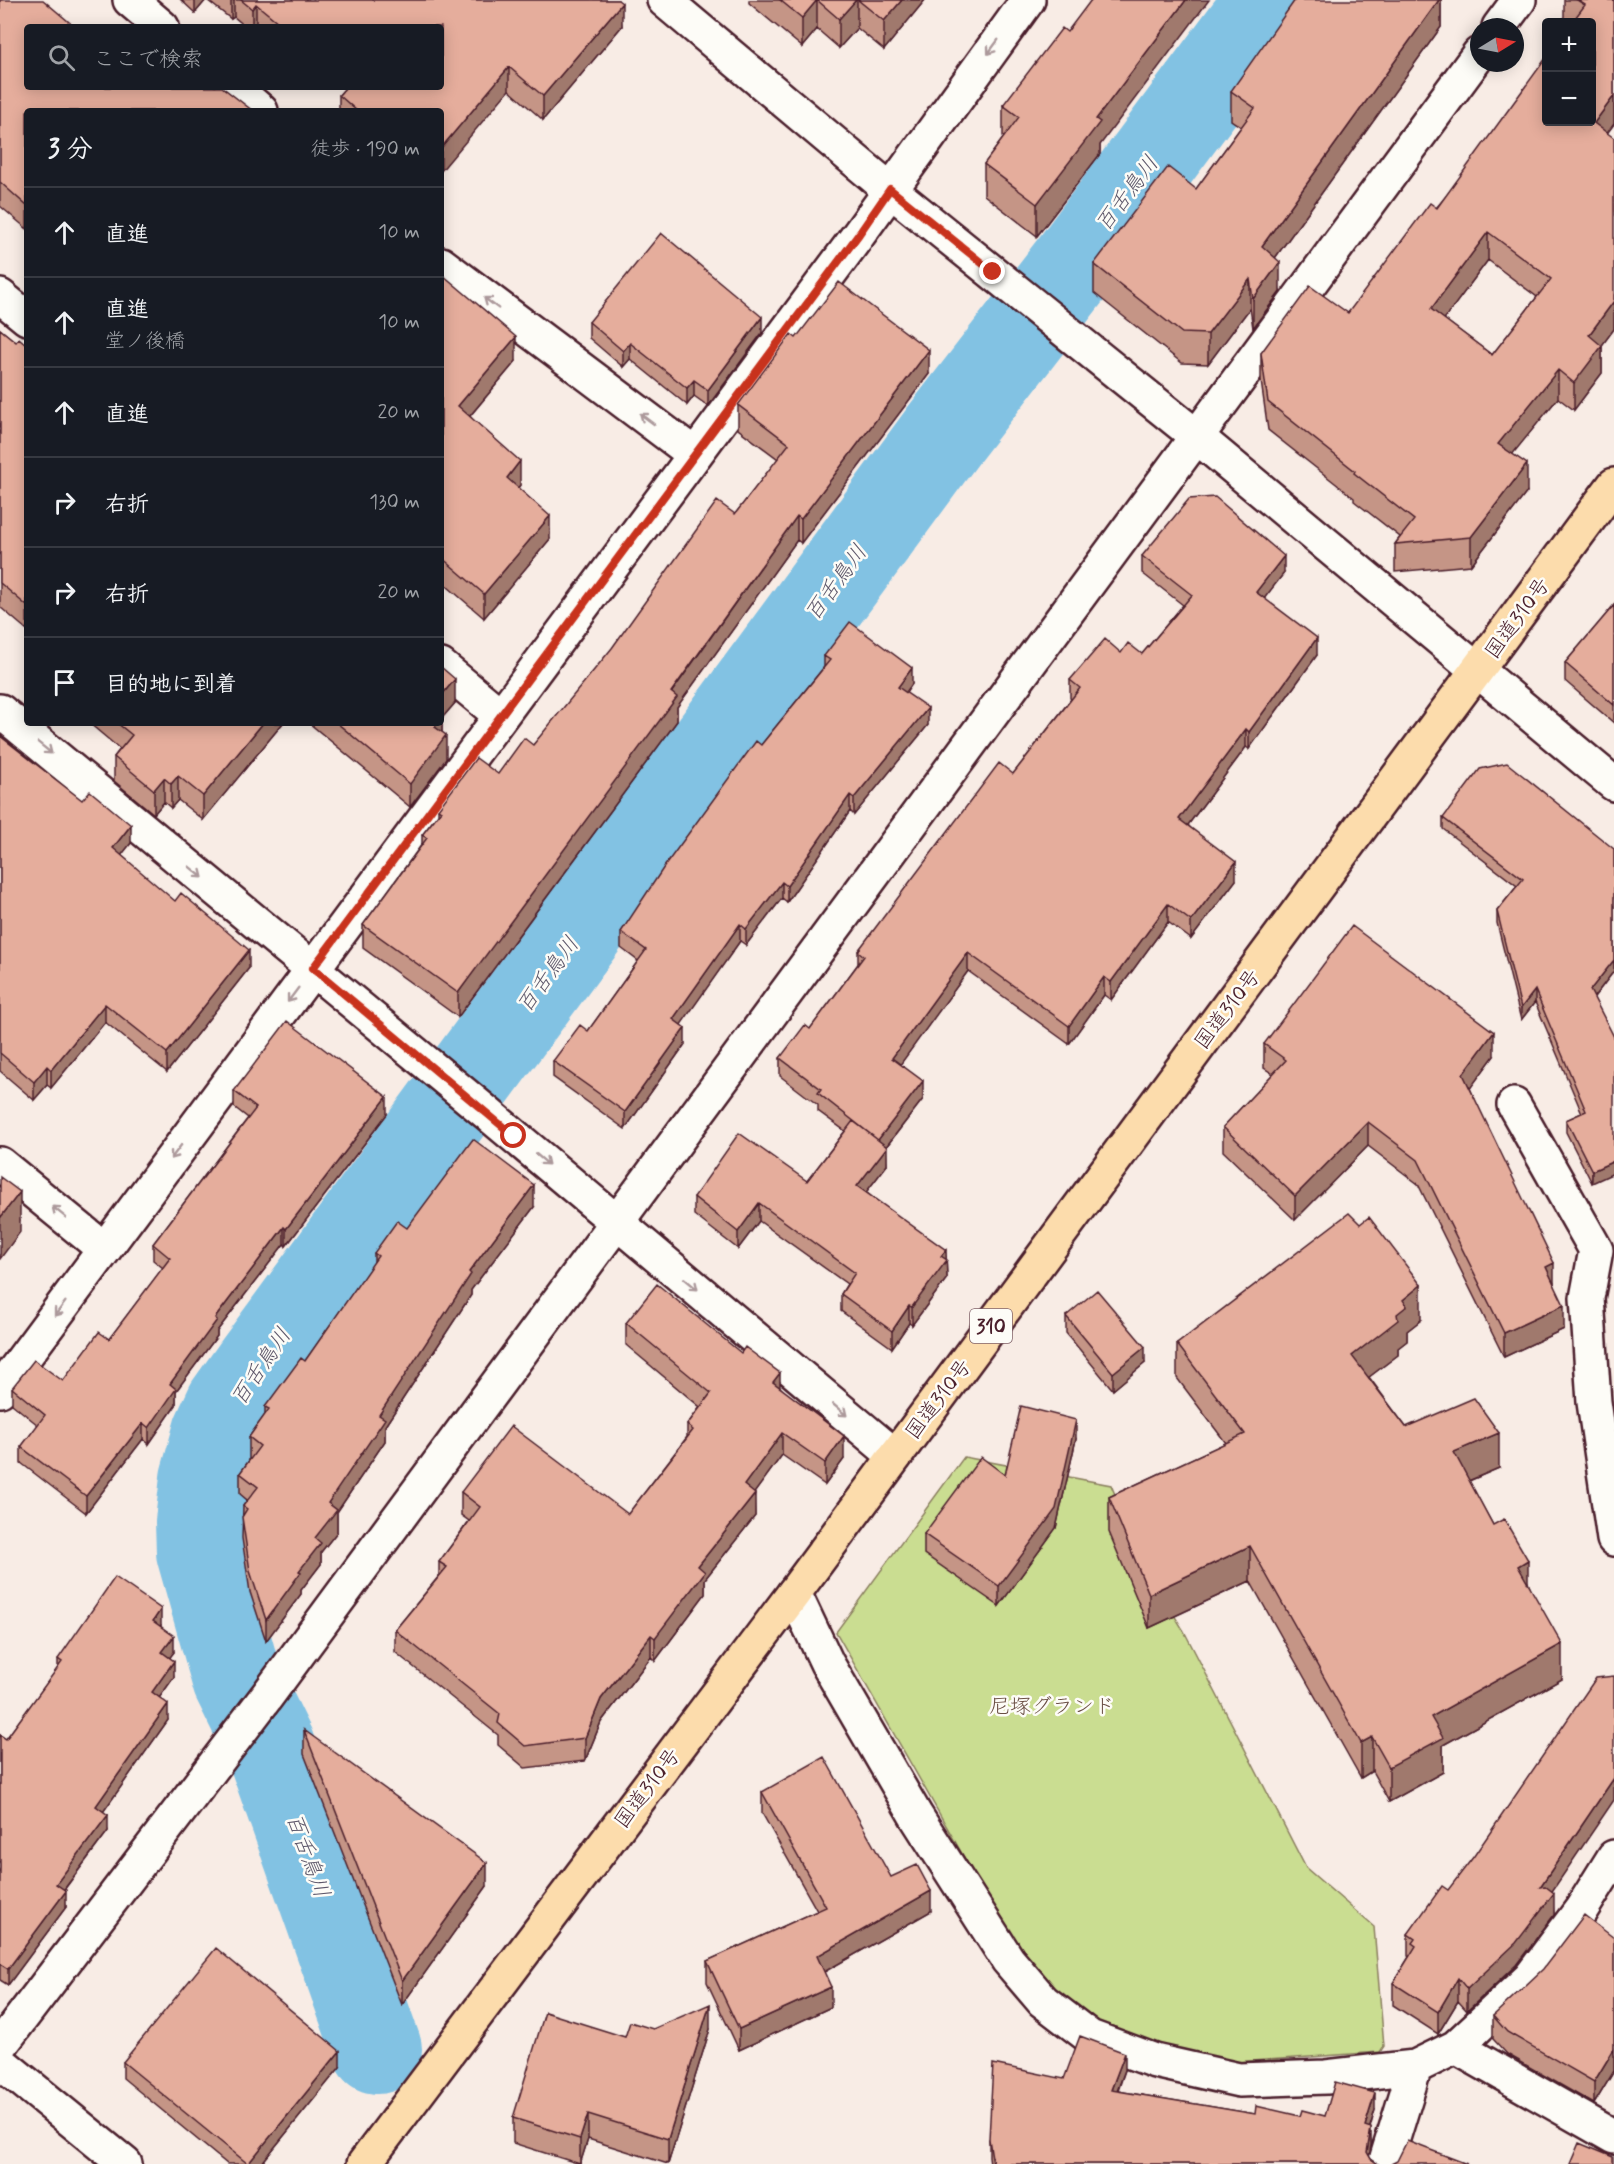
<!DOCTYPE html>
<html lang="ja">
<head>
<meta charset="utf-8">
<style>
	:root { --surface:#171b24; --page:#20242c; --text:#f1f3f6; --muted:#9ea1a6; --line:#363941 }
	body { margin:0; font-family:Mynerve,"Klee One",sans-serif; background:var(--page); color:var(--text) }
	.controls { position:absolute; right:18px; top:18px; display:grid; overflow:hidden; border-radius:6px; box-shadow:0 3px 15px #0003 }
	.controls button { width:54px; height:54px; display:grid; place-items:center; padding:0; border:0; border-bottom:2px solid var(--line); background:var(--surface); color:var(--text); font:30px sans-serif }
	.compass { position:absolute; left:1470px; top:18px; width:54px; height:54px; border-radius:50%; background:var(--surface); box-shadow:0 3px 15px #0003; rotate:80deg }
	.stop { position:absolute; width:18px; height:18px; margin:-14px; border:4px solid #c8321e; border-radius:50%; background:#fff }
	.stop.end { background:#c8321e; border-color:#fff; box-shadow:0 2px 6px #0008 }
	.list { margin:0; padding:0; list-style:none }
	h2 { display:flex; justify-content:space-between; align-items:center; height:78px; margin:0; padding:0 24px; font-size:26px }
	h2 small { font-size:20px; font-weight:400; color:var(--muted) }
	.list li { display:grid; grid-template-columns:39px 1fr auto; gap:18px; align-items:center; box-sizing:border-box; height:90px; padding:0 24px; border-top:2px solid var(--line) }
	.list b { display:block; font-size:22px; white-space:nowrap }
	.list p { margin:0; font-size:20px; white-space:nowrap; color:var(--muted) }
	.list em { font-size:20px; font-style:normal; color:var(--muted) }
	.icon { flex:none; width:33px; height:33px; fill:none; stroke:currentColor; stroke-width:2; stroke-linecap:round; stroke-linejoin:round }
	.map { position:relative; flex:none; width:1614px; height:2164px; overflow:hidden }
	.search { position:absolute; background:var(--surface); box-shadow:0 3px 15px #0003; left:24px; top:24px; width:420px; height:66px; display:flex; align-items:center; gap:15px; box-sizing:border-box; padding:0 21px; border-radius:6px; color:var(--muted); font-size:22px }
	.panel { position:absolute; background:var(--surface); box-shadow:0 3px 15px #0003; left:24px; top:108px; width:420px; height:618px; border-radius:6px }
	.map>svg:first-child { display:block }
	.green { fill:#cadd91; stroke:#8a7e5e; stroke-width:1.5 }
	.lines { fill:none; stroke-linecap:round; stroke-linejoin:round }
	.river { stroke:#82c2e3; stroke-width:90 }
	.minor-casing { stroke:#4a1f2b; stroke-width:38 }
	.highway-casing { stroke:#4a1f2b; stroke-width:38 }
	.minor { stroke:#fdfcf7; stroke-width:33 }
	.highway { stroke:#fcdcac; stroke-width:33 }
	.wall { fill:#c59586; stroke:#4a1f2b; stroke-width:1.5; fill-rule:evenodd }
	.shaded-wall { fill:#a0796d; stroke:#4a1f2b; stroke-width:1.5 }
	.building { fill:#e5ad9c; stroke:#4a1f2b; stroke-width:1.5; fill-rule:evenodd }
	.oneway { stroke:#ac999b }
	.route { stroke:#c8321e; stroke-width:8 }
	.labels { text-anchor:middle; stroke-width:5; stroke-linejoin:round; paint-order:stroke }
	.shield { fill:#fdfcf7; stroke:#806168; stroke-width:1.5 }
	.shield-label { font-size:20px; font-weight:bold; fill:#4a1f2b }
	.street-label { font-size:21px; fill:#4a1f2b; stroke:#fdfcf7 }
	.park-label { font-size:21px; fill:#6a4e44; stroke:#fdfcf7 }
	.water-label { font-size:22px; font-style:italic; fill:#5e586b; stroke:#fdfcf7 }
</style>
</head>
<body>
<div class="map">
<svg width="1614" height="2164" viewBox="0 0 1614 2164">
	<rect width="100%" height="100%" fill="#f8ece5"/>
	<filter id="ink" filterUnits="userSpaceOnUse"><feTurbulence type="fractalNoise" baseFrequency=".0167" numOctaves="2"/><feDisplacementMap in="SourceGraphic" scale="12" xChannelSelector="R" yChannelSelector="G"/><feConvolveMatrix kernelMatrix="1 2 1 2 8 2 1 2 1" color-interpolation-filters="sRGB"/></filter>
	<g filter="url(#ink)">
		<path class="green" d="M964,1457L1111,1485L1149,1575L1184,1631L1306,1868L1374,1927L1384,2046L1380,2052L1237,2062L1156,2046L1099,2027L1052,1991L1002,1924L836,1632Z"/>
		<g class="lines">
			<path class="river" d="M377,2049L270,1747L237,1680L201,1552L200,1522L205,1479L218,1432L230,1406L259,1365L944,434L1073,267L1271,0"/>
			<defs>
				<path id="minor" d="M130,0L162,27
					M664,0L889,189L1196,436L1614,784
					M1499,27L1519,0
					M233,87L261,111
					M441,264L694,454
					M0,296L27,318
					M441,666L500,715
					M0,711L481,1108L895,1456
					M1514,1105L1596,1250L1587,1298L1594,1402L1614,1539
					M0,1164L104,1249
					M0,1390L859,234L1028,0
					M794,1593L827,1663L916,1816L1008,1960L1043,2001L1090,2037L1155,2061L1239,2080L1326,2077L1415,2067L1385,2164
					M0,2046L267,1696L1479,54
					M1456,2047L1614,2137
					M0,2062L125,2164
					M1415,2067L1456,2047L1530,1978L1581,1910L1614,1857"/>
				<path id="highway" d="M364,2164L794,1593L1614,485"/>
			</defs>
			<use href="#minor" class="minor-casing"/>
			<use href="#highway" class="highway-casing"/>
			<use href="#minor" class="minor"/>
			<use href="#highway" class="highway"/>
		</g>
		<path class="wall" d="M0,0L27,111V229L0,206Z
			M181,0H206L195,13Z
			M207,0H618L622,26L543,120L509,90L441,111H339V95L345,88L343,87H441V27H246L234,17L231,19Z
			M749,0H925L884,50L857,28L839,48L817,29L802,47L749,3Z
			M1441,0V27L1275,258L1280,292L1253,328L1250,308L1208,364L1182,363L1094,293V264L1196,189L1241,127L1231,120V91Z
			M1564,0H1614V124L1607,133L1614,329L1602,345V373L1574,410L1558,398L1512,454L1527,492L1471,565L1395,572V544L1400,537L1354,501V498L1268,430L1261,381V353L1348,313L1592,22H1569L1564,19ZM1488,260L1537,297L1492,355L1444,319Z
			M1003,105L1100,145V154L1037,236L984,195V164L1004,137L1003,136Z
			M441,277L516,361L470,416L520,485L518,488L550,539L484,618L441,581Z
			M589,322L762,333L708,406L694,396L687,405L630,359L623,367L589,338Z
			M0,329L16,342L27,345V630L0,607Z
			M796,338L929,374L801,543L797,540L677,707V721L458,1017L363,948V925L422,844V835L438,814V809L498,774L533,745L735,514L778,459L738,429V405Z
			M1142,556L1284,573L1264,598L1317,655L1249,749L1246,747L1188,825L1236,880L1191,939L1168,922L1111,1000L1104,995L1069,1044L968,971L900,1064L923,1099L886,1147L887,1165L866,1192L946,1260L947,1278L912,1325L909,1323L892,1348L841,1311V1294L847,1284L759,1221L738,1249L694,1215V1197L807,1181L845,1131L818,1111V1105L780,1076V1058L810,1029L858,964V951L1013,774L1071,699L1070,698V680L1121,653L1142,654L1183,605L1142,573Z
			M1614,605V723L1565,681V663Z
			M824,656L912,684L906,693L928,725L854,815L850,811L787,902L782,898L746,945L740,941L680,1025L685,1044L625,1129L553,1077V1061L588,1031L638,961L621,948V932L761,745L824,667Z
			M441,667L455,703L442,718V733L446,759L410,807L309,723H441Z
			M89,723H283L203,820L178,800L171,808L164,802L154,814L114,781V757L120,749Z
			M0,736L131,843L121,855L249,968L167,1072L105,1022L51,1088L47,1085L34,1100L0,1071Z
			M1443,818L1614,849V971L1594,997L1592,1183L1566,1132V1120L1582,1113L1535,1002L1521,1020L1497,923V911L1517,886L1443,829Z
			M1264,1044L1494,1056L1470,1088L1554,1283L1564,1329L1504,1357L1418,1184L1368,1146L1295,1220L1223,1151V1127L1273,1074L1264,1068Z
			M234,1091L387,1114L286,1246L284,1244L217,1331V1336L176,1391V1405L149,1444L143,1439L86,1513L21,1463V1447L38,1425L12,1404V1388L63,1381L109,1339L163,1268L153,1260V1244L248,1118L234,1107Z
			M534,1207L471,1290V1295L385,1426V1441L337,1512V1532L321,1552V1564L301,1590V1594L266,1641L250,1592L242,1538L243,1506L247,1500L240,1494V1473L250,1459H249V1437L265,1415V1407L305,1361L374,1263V1253L407,1228Z
			M1066,1316L1145,1363L1113,1390L1066,1333Z
			M1421,1320L1407,1331V1341L1398,1348V1355L1369,1377L1406,1427L1499,1468L1469,1481L1493,1525L1528,1582L1562,1679L1443,1745V1772L1389,1802L1372,1771L1361,1778L1250,1581L1149,1628L1109,1532V1497L1226,1443L1177,1378V1344Z
			M626,1323L780,1387L844,1459L825,1485L782,1455L754,1493L755,1516L705,1579V1594L655,1661L651,1657L601,1722L585,1761L525,1768L498,1745V1735L395,1652V1630L439,1576V1562L469,1521L461,1515V1492L628,1514L687,1437V1425L700,1407L626,1345Z
			M1076,1439L1056,1528L999,1606L924,1554V1534L1005,1475Z
			M161,1625V1626L174,1652L170,1657L174,1677L159,1698L168,1720L103,1812L108,1831L64,1890L66,1907L8,1985L0,1980V1735L6,1739L58,1668V1659Z
			M304,1730L487,1886L402,2005L304,1754Z
			M762,1792L891,1877L931,1911L824,1972L831,2007L739,2050L707,1982V1961L817,1911L762,1813Z
			M1448,1890L1552,1891L1554,1915L1516,1965L1467,2011L1458,2001L1438,2034L1393,2005V1983L1409,1957L1408,1956V1934Z
			M1614,1938V2071L1594,2104L1507,2054L1493,2039V2016Z
			M710,2029L668,2164L588,2139L580,2164L513,2143V2118L625,2037Z
			M123,2062L340,2067L261,2164H227L123,2078Z
			M1125,2070L1118,2091L1255,2114L1300,2116H1325L1375,2110L1370,2128L1371,2145L1369,2156L1371,2159L1378,2164H990L989,2156V2139L1064,2079Z"/>
		<path class="shaded-wall" d="M195,0H206L195,13Z
			M231,0H234V17L231,19Z
			M817,0V29L802,47V18Z
			M856,0H857V28L839,48V19Z
			M902,0H925L884,50V21Z
			M1186,0H1209L1100,145V154L1037,236V204L1096,119Z
			M1439,0H1441V27L1262,276V246Z
			M622,3V26L543,120V96Z
			M256,4V27H252V9Z
			M509,67V90L441,171V148Z
			M1614,96V124L1594,151V123Z
			M1488,232V260L1431,337V309Z
			M1280,262V292L1253,328V299Z
			M1250,279V308L1208,364V334Z
			M1614,301V329L1597,352L1602,346V373L1574,410V383L1589,335Z
			M762,317V333L708,406V390Z
			M516,337V361L458,430V406Z
			M630,343V359L623,367V351Z
			M929,350V374L801,543V519Z
			M1558,370V398L1498,472V444Z
			M694,380V396L687,405V388Z
			M520,461V485L507,502V478Z
			M1527,464V492L1471,565V537Z
			M550,516V539L484,618V594Z
			M797,516V540L677,707V721L458,1017V993Z
			M1284,556V573L1256,609V592Z
			M1317,638V655L1249,749V732Z
			M912,668V684L898,703V687Z
			M455,679V703L442,718V740L446,735V759L410,807V784L430,723H441V696Z
			M928,708V725L854,815V798Z
			M263,723H283L203,820V796Z
			M1246,729V747L1179,837V819Z
			M178,776V800L171,808V784Z
			M164,778V802L154,814V790Z
			M850,795V811L787,902V886Z
			M131,825V843L113,866V848Z
			M1236,862V880L1191,939V921Z
			M782,882V898L746,945V929Z
			M1168,904V922L1111,1000V982Z
			M740,924V941L673,1036V1019Z
			M249,950V968L167,1072V1053Z
			M968,953V971L892,1076V1058Z
			M1614,960V971L1590,1002V990Z
			M1104,977V995L1069,1044V1026Z
			M1535,990V1002L1521,1020V1008Z
			M105,1004V1022L51,1088V1070Z
			M685,1028V1044L625,1129V1112Z
			M1494,1032V1056L1463,1098V1074Z
			M47,1066V1085L34,1100V1082Z
			M923,1081V1099L878,1157V1140Z
			M387,1097V1114L286,1246V1229Z
			M1368,1122V1146L1295,1220V1196Z
			M887,1147V1165L857,1204V1186Z
			M1614,1161V1173L1592,1183V1171Z
			M534,1185V1207L471,1290V1295L385,1426V1441L337,1512V1532L321,1552V1564L301,1590V1594L266,1641V1620L299,1571L315,1538L328,1503L379,1415L469,1272Z
			M20,1192V1232L0,1259V1218Z
			M759,1203V1221L738,1249V1232Z
			M284,1227V1244L217,1331V1336L176,1391V1405L149,1444V1428L170,1384L215,1318Z
			M946,1250L947,1278L912,1325V1307L941,1256Z
			M1554,1263V1287L1546,1267Z
			M1421,1285V1320L1407,1331V1341L1398,1348V1355L1352,1390V1356L1397,1314L1403,1300Z
			M1564,1305V1329L1504,1357V1333Z
			M909,1306V1323L892,1348V1331Z
			M1145,1347V1363L1113,1390V1373Z
			M780,1373V1395L773,1382Z
			M1076,1420V1439L1056,1528L999,1606V1586Z
			M143,1423V1439L86,1513V1496Z
			M782,1433V1455L744,1507V1485Z
			M1499,1433V1468L1454,1487V1452Z
			M844,1436V1459L825,1485V1463Z
			M755,1494V1516L705,1579V1594L655,1661V1638L698,1566Z
			M1250,1546V1581L1149,1628V1594Z
			M1528,1560V1595L1518,1566Z
			M161,1609V1625L153,1637V1621Z
			M651,1635V1657L601,1722L585,1761V1738L601,1699Z
			M174,1636V1652L162,1668V1652Z
			M1562,1644V1679L1443,1745V1772L1389,1802V1767L1431,1717Z
			M174,1661V1677L152,1708V1692Z
			M168,1704V1720L96,1822V1806Z
			M1372,1737V1771L1361,1778V1743Z
			M1614,1778V1800L1540,1909V1887Z
			M108,1815V1831L56,1900V1884Z
			M487,1863V1886L402,2005V1981Z
			M66,1891V1907L8,1985V1969Z
			M931,1891V1911L817,1976V1956Z
			M1554,1893V1915L1516,1965L1467,2011V1989Z
			M1458,1978V2001L1438,2034V2012Z
			M831,1987V2007L739,2050V2029Z
			M710,2004V2029L668,2164V2139Z
			M1614,2049V2071L1594,2104V2082Z
			M340,2051V2067L261,2164H248Z
			M1125,2053V2070L1111,2107V2090Z
			M1375,2093V2110L1365,2143V2126Z
			M588,2114V2139L580,2164V2139Z
			M1371,2128V2145L1368,2164L1367,2152Z"/>
		<path class="building" d="M0,0H43L75,27H27V87H222L253,111H27V206L0,182Z
			M241,0H618L622,3L543,96L509,67L441,148V111H357L339,95L346,87H441V27H296L292,24L289,27H284L256,4L252,9Z
			M780,0H856L839,19L817,0L802,18Z
			M858,0H902L884,21Z
			M1091,0H1186L1096,119L1100,122L1037,204L984,164L1019,117L1003,105L1062,28L1067,32Z
			M1295,0H1439L1262,246L1280,262L1253,299L1250,279L1208,334L1182,333L1094,264L1168,167L1196,189L1255,108L1231,91Z
			M1577,0H1614V96L1594,123L1614,138V301L1589,335L1602,346L1574,383L1558,370L1498,444L1527,464L1471,537L1395,544L1414,520L1354,473L1355,471L1268,402L1261,353L1310,286L1348,313L1430,203L1437,208L1546,58V122H1592V22H1572L1585,5ZM1488,232L1551,279L1492,355L1431,309Z
			M661,233L762,317L708,390L694,380L687,388L630,343L623,351L589,322Z
			M443,275L516,337L458,406L520,461L507,478L550,516L484,594L441,557V277Z
			M839,282L929,350L801,519L797,516L671,692L677,697L458,993L363,925L427,838L422,835L441,811L438,809L476,758L498,774L524,738L533,745L612,648L717,501L735,514L789,444L738,405L791,334L796,338Z
			M0,329L16,342L19,338L27,345V606L0,583Z
			M1215,497L1284,556L1256,592L1317,638L1249,732L1246,729L1179,819L1236,862L1191,921L1168,904L1111,982L1104,977L1069,1026L968,953L892,1058L923,1081L878,1140L818,1093L821,1089L780,1058L805,1025L810,1029L864,956L858,951L999,763L1013,774L1080,688L1070,680L1105,639L1121,653L1128,643L1142,654L1192,595L1142,556L1189,499Z
			M1614,605V705L1565,663Z
			M850,622L912,668L898,687L928,708L854,798L850,795L787,886L782,882L746,929L740,924L673,1019L685,1028L625,1112L553,1061L580,1025L588,1031L646,950L621,932L664,867L756,741L761,745L830,660L824,656Z
			M441,667L455,679L441,696Z
			M117,723H263L203,796L178,776L171,784L164,778L154,790L114,757L132,735Z
			M337,723H438L435,727L446,735L410,784Z
			M0,736L82,800L90,791L131,825L113,848L175,901L181,893L249,950L167,1053L105,1004L51,1070L47,1066L34,1082L0,1053Z
			M1507,763L1614,849V960L1590,990L1614,1037V1161L1592,1171L1566,1120L1586,1111L1535,990L1521,1008L1497,911L1523,879L1443,818L1480,769Z
			M1352,926L1494,1032L1463,1074L1554,1263L1546,1267L1564,1305L1504,1333L1418,1160L1368,1122L1295,1196L1223,1127L1286,1060L1264,1044Z
			M287,1021L387,1097L286,1229L284,1227L215,1318L217,1320L170,1384L176,1389L149,1428L143,1423L86,1496L21,1447L45,1415L12,1388L34,1360L63,1381L99,1332L109,1339L170,1258L153,1244L256,1108L234,1091Z
			M853,1121L887,1147L857,1186L946,1250L941,1256L947,1260L912,1307L909,1306L892,1331L841,1294L855,1273L759,1203L738,1232L694,1197L739,1133L807,1181Z
			M473,1139L534,1185L469,1272L471,1274L379,1415L385,1419L328,1503L337,1510L315,1538L321,1543L299,1571L301,1572L266,1620L250,1571L242,1517L247,1509L243,1506L258,1487L240,1473L260,1446L249,1437L269,1409L265,1407L301,1358L305,1361L378,1256L374,1253L397,1221L407,1228Z
			M0,1177L20,1192L0,1218Z
			M1349,1213L1360,1224L1369,1217L1421,1285L1403,1300L1407,1306L1397,1314L1398,1320L1352,1356L1406,1427L1474,1398L1499,1433L1454,1452L1493,1525L1504,1519L1528,1560L1518,1566L1562,1644L1431,1717L1443,1738L1389,1767L1372,1737L1361,1743L1250,1546L1149,1594L1109,1497L1245,1434L1177,1344Z
			M657,1284L741,1353L745,1347L780,1373L773,1382L844,1436L825,1463L782,1433L744,1485L755,1494L698,1566L705,1572L655,1638L651,1635L601,1699L585,1738L525,1746L498,1723L500,1714L395,1630L447,1567L439,1562L480,1507L461,1492L511,1426L628,1514L693,1430L687,1425L711,1393L626,1323Z
			M1097,1290L1145,1347L1113,1373L1066,1316Z
			M1021,1406L1076,1420L1056,1509L999,1586L924,1534L981,1457L1005,1475Z
			M115,1577L161,1609L153,1621L174,1636L162,1652L174,1661L152,1692L168,1704L96,1806L108,1815L56,1884L66,1891L8,1969L0,1964V1735L6,1739L62,1662L58,1659Z
			M1614,1676V1778L1540,1887L1545,1886L1554,1893L1516,1943L1467,1989L1458,1978L1438,2012L1393,1983L1416,1946L1412,1943L1415,1939L1408,1934L1442,1886L1448,1890L1474,1856L1596,1678Z
			M304,1730L487,1863L402,1981Z
			M824,1757L891,1877L917,1865L931,1891L817,1956L831,1987L739,2029L707,1961L826,1907L762,1792Z
			M1584,1915L1614,1938V2049L1594,2082L1507,2032L1493,2016L1543,1969Z
			M216,1948L340,2051L248,2164L123,2062Z
			M710,2004L668,2139L588,2114L580,2139L513,2118L545,2012L625,2037L630,2022L653,2029Z
			M1080,2036L1125,2053L1111,2090L1255,2114L1256,2106L1300,2116L1302,2110L1325,2116L1335,2082L1375,2093L1365,2126L1371,2128L1367,2152L1371,2159L1378,2164H993L989,2139L993,2064L1064,2079Z
			M1407,2141L1467,2164H1391L1397,2161Z
			M1579,2143L1613,2157V2164H1570Z"/>
		<defs><path id="oneway-shaft" d="M-6 0H5M1.5-3L5.5 0L1.5 3" fill="none" stroke-width="1.6" stroke-linecap="round" stroke-linejoin="round" transform="scale(1.5)"/></defs>
		<g class="oneway">
			<use href="#oneway-shaft" transform="translate(993 47) rotate(126)"/>
			<use href="#oneway-shaft" transform="translate(491 303) rotate(-143)"/>
			<use href="#oneway-shaft" transform="translate(647 419) rotate(-143)"/>
			<use href="#oneway-shaft" transform="translate(45 748) rotate(39)"/>
			<use href="#oneway-shaft" transform="translate(196 872) rotate(39)"/>
			<use href="#oneway-shaft" transform="translate(293 995) rotate(127)"/>
			<use href="#oneway-shaft" transform="translate(176 1152) rotate(127)"/>
			<use href="#oneway-shaft" transform="translate(542 1159) rotate(40)"/>
			<use href="#oneway-shaft" transform="translate(59 1212) rotate(-141)"/>
			<use href="#oneway-shaft" transform="translate(691 1284) rotate(40)"/>
			<use href="#oneway-shaft" transform="translate(60 1309) rotate(127)"/>
			<use href="#oneway-shaft" transform="translate(840 1410) rotate(40)"/>
		</g>
	</g>
	<g class="lines" filter="url(#ink)">
		<path class="route" d="M514,1136L313,968L859,234L890,189L993,272"/>
	</g>
	<g class="labels">
		<rect class="shield" x="970" y="1309" width="42" height="34" rx="4.5"/>
		<g class="shield-label">
			<text x="991" y="1333">310</text>
		</g>
		<g class="street-label">
			<text transform="translate(1517 618) rotate(-54)" y="7">国道310号</text>
			<text transform="translate(1227 1009) rotate(-53)" y="7">国道310号</text>
			<text transform="translate(938 1399) rotate(-53)" y="7">国道310号</text>
			<text transform="translate(647 1788) rotate(-53)" y="7">国道310号</text>
		</g>
		<g class="park-label">
			<text x="1052" y="1713">尼塚グランド</text>
		</g>
		<g class="water-label">
			<text transform="translate(1126 193) rotate(-53)" y="8">百舌鳥川</text>
			<text transform="translate(835 582) rotate(-54)" y="8">百舌鳥川</text>
			<text transform="translate(547 974) rotate(-54)" y="8">百舌鳥川</text>
			<text transform="translate(260 1366) rotate(-56)" y="8">百舌鳥川</text>
			<text transform="translate(309 1855) rotate(70)" y="8">百舌鳥川</text>
		</g>
	</g>
</svg>
<div class="controls">
<button>+</button>
<button>−</button>
</div>
<svg class="compass" viewBox="-18 -18 36 36"><path d="M0-13l5 13h-10z" fill="#e53935"/><path d="M0 13l5-13h-10z" fill="#9ea1a6"/></svg>
<div class="stop" style="left:514px;top:1136px"></div>
<div class="stop end" style="left:993px;top:272px"></div>
<div class="search"><svg class="icon" aria-label="search" viewBox="0 0 24 24"><circle cx="10" cy="10" r="6"/><path d="M15 15l6 6"/></svg>ここで検索</div>
<section class="panel">
<h2>3 分<small>徒歩 · 190 m</small></h2>
<ul class="list">
<li><svg class="icon" aria-label="ahead" viewBox="0 0 24 24"><path d="M12 20V5M6 11l6-6 6 6"/></svg><div><b>直進</b></div><em>10 m</em></li>
<li><svg class="icon" aria-label="ahead" viewBox="0 0 24 24"><path d="M12 20V5M6 11l6-6 6 6"/></svg><div><b>直進</b><p>堂ノ後橋</p></div><em>10 m</em></li>
<li><svg class="icon" aria-label="ahead" viewBox="0 0 24 24"><path d="M12 20V5M6 11l6-6 6 6"/></svg><div><b>直進</b></div><em>20 m</em></li>
<li><svg class="icon" aria-label="right" viewBox="0 0 24 24"><path d="M7 20v-9h11M14 6l5 5-5 5"/></svg><div><b>右折</b></div><em>130 m</em></li>
<li><svg class="icon" aria-label="right" viewBox="0 0 24 24"><path d="M7 20v-9h11M14 6l5 5-5 5"/></svg><div><b>右折</b></div><em>20 m</em></li>
<li><svg class="icon" aria-label="arrive" viewBox="0 0 24 24"><path d="M6 21V4h12l-3 4 3 4H6"/></svg><div><b>目的地に到着</b></div></li>
</ul>
</section>
</div>
</body>
</html>
